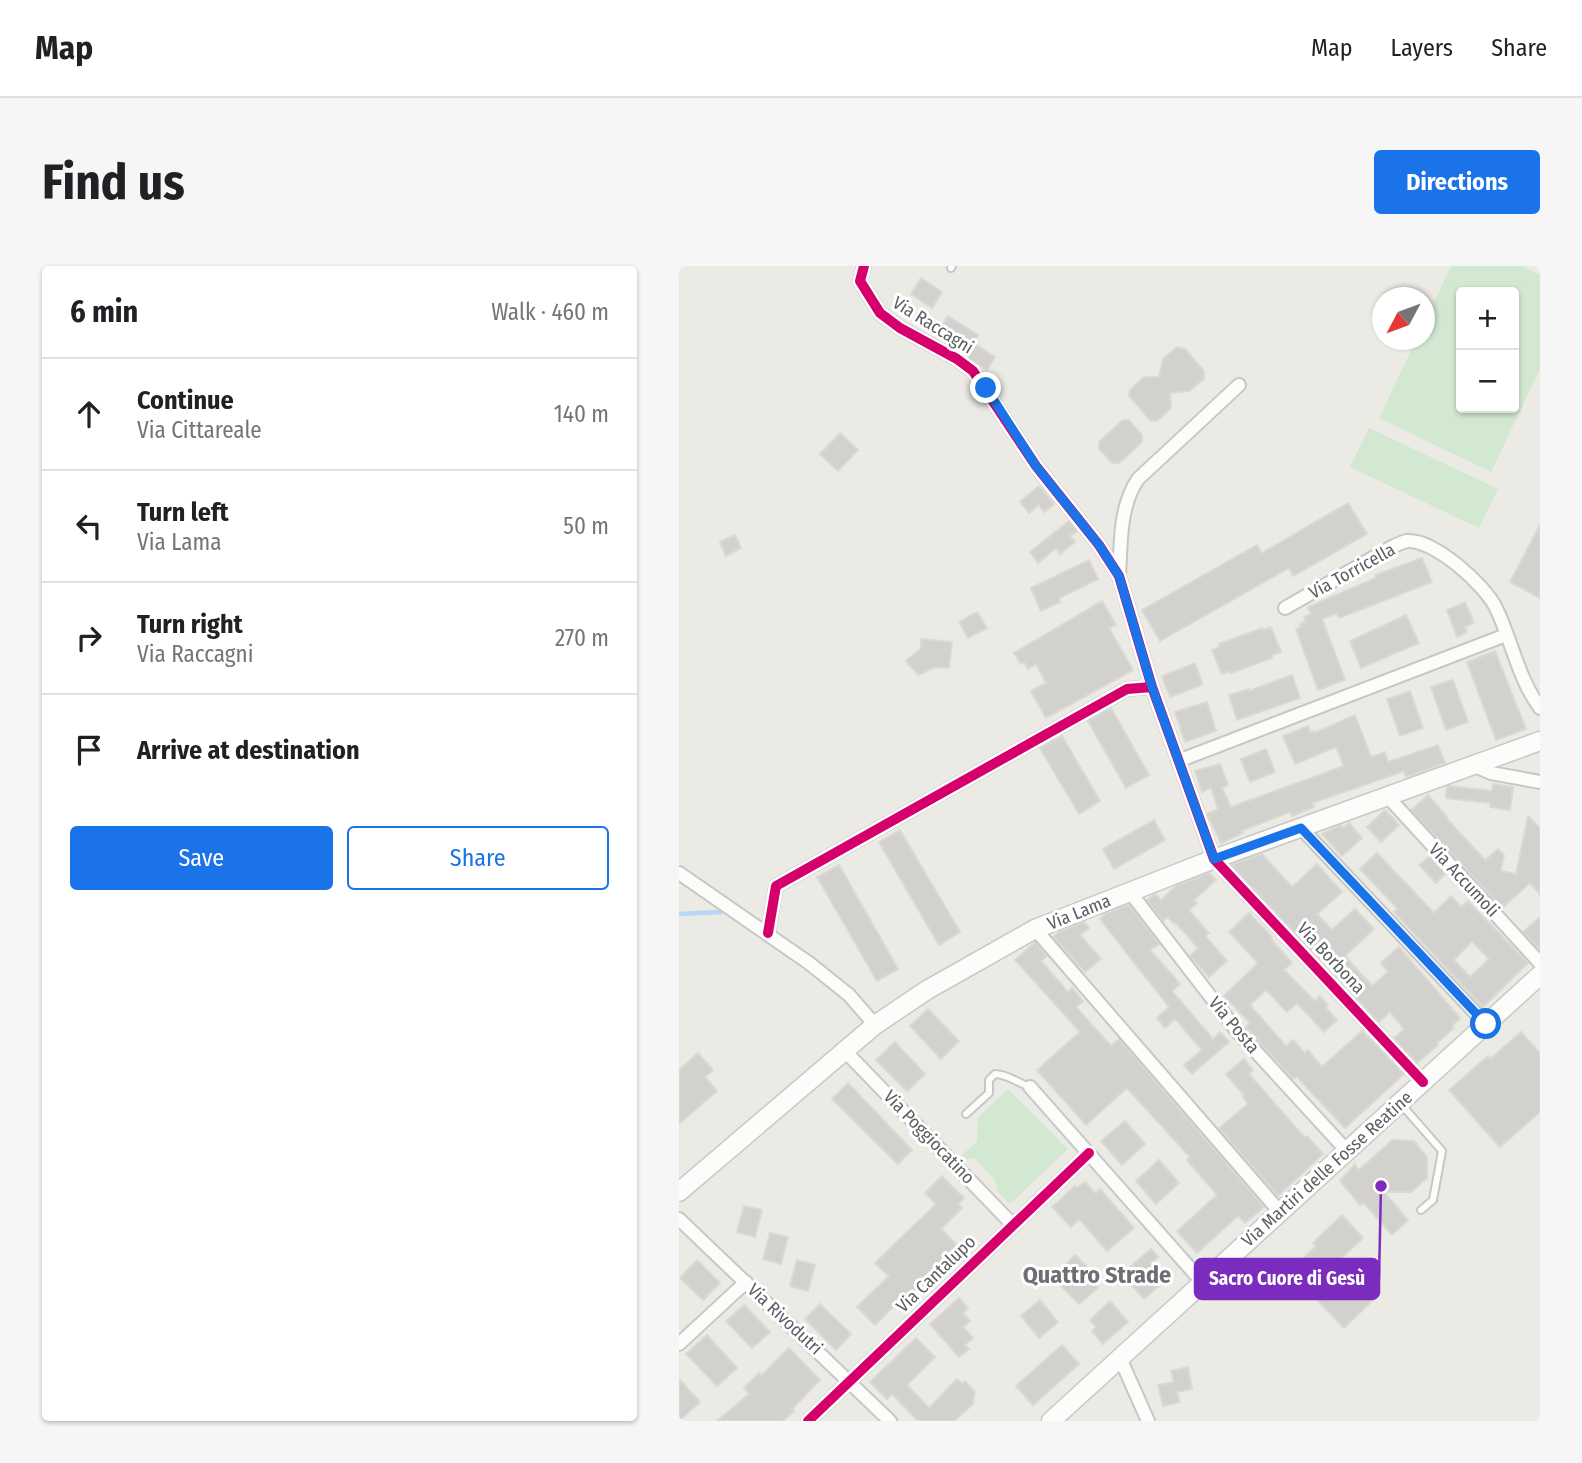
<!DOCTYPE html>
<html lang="en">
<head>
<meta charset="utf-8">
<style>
	:root { --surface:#fff; --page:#f6f6f6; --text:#202124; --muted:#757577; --line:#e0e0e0; --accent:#1a73e8 }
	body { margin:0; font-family:"Fira Sans Condensed",sans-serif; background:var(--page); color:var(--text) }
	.controls { position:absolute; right:21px; top:21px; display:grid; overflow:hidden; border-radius:7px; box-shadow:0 2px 5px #0004 }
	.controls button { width:63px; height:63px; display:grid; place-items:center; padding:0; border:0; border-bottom:2px solid var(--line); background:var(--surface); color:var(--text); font:35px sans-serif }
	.compass { position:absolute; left:693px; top:21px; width:63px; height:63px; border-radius:50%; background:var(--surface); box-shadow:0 2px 5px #0004; rotate:229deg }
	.stop { position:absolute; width:21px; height:21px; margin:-16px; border:5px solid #1a73e8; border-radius:50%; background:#fff }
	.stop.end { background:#1a73e8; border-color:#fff; box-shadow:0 2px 7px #0008 }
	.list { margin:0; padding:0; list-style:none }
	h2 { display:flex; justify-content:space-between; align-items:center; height:91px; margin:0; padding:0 28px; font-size:30px }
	h2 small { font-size:23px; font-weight:400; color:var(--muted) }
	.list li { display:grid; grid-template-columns:46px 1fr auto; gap:21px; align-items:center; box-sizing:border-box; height:112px; padding:0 28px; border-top:2px solid var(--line) }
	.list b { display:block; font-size:26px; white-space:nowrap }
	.list p { margin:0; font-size:23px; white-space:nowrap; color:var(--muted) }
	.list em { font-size:23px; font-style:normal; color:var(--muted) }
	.actions { display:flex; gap:14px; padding:21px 28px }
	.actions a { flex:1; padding:16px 0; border:2px solid var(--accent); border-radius:7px; text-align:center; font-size:24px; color:var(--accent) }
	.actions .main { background:var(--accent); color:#fff }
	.icon { flex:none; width:38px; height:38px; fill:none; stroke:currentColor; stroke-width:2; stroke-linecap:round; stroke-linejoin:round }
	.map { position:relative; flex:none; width:861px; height:1155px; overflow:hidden; border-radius:7px }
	header { display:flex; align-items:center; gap:42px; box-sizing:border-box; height:98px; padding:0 35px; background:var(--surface); border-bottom:2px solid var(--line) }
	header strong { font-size:33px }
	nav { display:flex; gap:38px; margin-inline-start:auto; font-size:24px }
	.intro { display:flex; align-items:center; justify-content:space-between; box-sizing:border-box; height:168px; padding:0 42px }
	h1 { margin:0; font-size:49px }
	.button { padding:18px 32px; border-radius:7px; background:var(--accent); color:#fff; font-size:24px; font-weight:700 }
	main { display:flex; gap:42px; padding:0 42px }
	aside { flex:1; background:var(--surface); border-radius:7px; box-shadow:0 2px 5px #0004 }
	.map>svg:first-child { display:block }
	.green { fill:#d2e8d1; fill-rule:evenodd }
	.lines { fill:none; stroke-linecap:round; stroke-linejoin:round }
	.stream { stroke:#b7d7f7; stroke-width:4.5 }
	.building { fill:#d2d1ce; stroke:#dad9d4; stroke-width:2; fill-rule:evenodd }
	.service-casing { stroke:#c7c7c6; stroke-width:10 }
	.minor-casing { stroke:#c7c7c6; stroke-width:16 }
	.secondary-casing { stroke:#c8c8c7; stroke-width:21 }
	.service { stroke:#fcfcfb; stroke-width:6 }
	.minor { stroke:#fcfcfb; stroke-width:12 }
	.secondary { stroke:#fcfcfb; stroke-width:18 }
	.cycleway-casing { stroke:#fff; stroke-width:15 }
	.cycleway { stroke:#d6006c; stroke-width:10 }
	.route { stroke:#1a73e8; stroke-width:9 }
	.labels { text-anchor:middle; stroke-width:6; stroke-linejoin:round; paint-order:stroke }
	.street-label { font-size:18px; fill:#5b5e63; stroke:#fff }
	.district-label { font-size:24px; font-weight:bold; fill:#6c7075; stroke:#fff }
	.leader { fill:none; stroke:#7b2cbf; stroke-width:2.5 }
	.callout-dot { fill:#7b2cbf; stroke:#fff; stroke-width:2.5 }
	.callout { fill:#7b2cbf; stroke:#7b2cbf; stroke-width:2.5 }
	.callout-label { font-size:19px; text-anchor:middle; font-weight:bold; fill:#fff }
</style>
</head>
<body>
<header>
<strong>Map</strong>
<nav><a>Map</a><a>Layers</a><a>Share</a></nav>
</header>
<div class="intro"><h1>Find us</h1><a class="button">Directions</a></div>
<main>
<aside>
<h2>6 min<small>Walk · 460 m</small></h2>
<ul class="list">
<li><svg class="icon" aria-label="ahead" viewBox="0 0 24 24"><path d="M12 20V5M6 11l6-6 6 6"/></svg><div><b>Continue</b><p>Via Cittareale</p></div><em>140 m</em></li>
<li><svg class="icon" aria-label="left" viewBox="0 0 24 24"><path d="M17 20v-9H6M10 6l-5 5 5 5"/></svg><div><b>Turn left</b><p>Via Lama</p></div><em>50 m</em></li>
<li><svg class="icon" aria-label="right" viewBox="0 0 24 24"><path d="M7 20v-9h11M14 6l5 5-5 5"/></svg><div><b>Turn right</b><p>Via Raccagni</p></div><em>270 m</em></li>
<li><svg class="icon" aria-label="arrive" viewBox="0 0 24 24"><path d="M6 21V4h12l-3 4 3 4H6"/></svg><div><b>Arrive at destination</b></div></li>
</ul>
<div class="actions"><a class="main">Save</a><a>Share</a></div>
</aside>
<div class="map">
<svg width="861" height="1155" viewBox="0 0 861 1155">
	<rect width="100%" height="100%" fill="#ebeae5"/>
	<path class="green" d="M772,0H842L861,9V103L812,206L700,152L737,74H746V56ZM782,26H835V142H782Z
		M690,162L819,223L800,262L671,201Z
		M329,823L389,883L331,938L318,925L317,915L295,892L287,893L283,889L298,875L299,852Z"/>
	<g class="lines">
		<path class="stream" d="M0,648L42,646"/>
	</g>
	<path class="building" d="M242,12L263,26L253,42L232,28Z
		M269,50L299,69L294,76L316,91L308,104L266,77L268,74L258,68Z
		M498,81L506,83L525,105V113L510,125L491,127L492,142L478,155L471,154L450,130L451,124L465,111H480L484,93Z
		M444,154H450L463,169V176L440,197H433L420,183V176Z
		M161,167L179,184L159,205L141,188Z
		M360,220L375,238L365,246L360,239L350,247L341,236Z
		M669,237L688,268L614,310L610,302L481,375L463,344L578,279L583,287Z
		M390,255L398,265L391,270L396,276L381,288L377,282L359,297L351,286Z
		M861,259V332L831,316Z
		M56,269L62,282L47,290L41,276Z
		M743,292L753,316L660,352L658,347L643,353L666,414L639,424L617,363L622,361L621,358L627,355L625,351L632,348L629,341L697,312L696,309Z
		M410,294L419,313L380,332L381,336L362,345L352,322Z
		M423,335L437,359L430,362L454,404L367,452L352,425L367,417L357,398L349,403L345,396L342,398L335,387Z
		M786,336L795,357L786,361L788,366L778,371L768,344Z
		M298,346L308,362L289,372L280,356Z
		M727,349L740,377L682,402L671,375Z
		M592,361L602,386L593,389V392L552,407L551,405L543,408L533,384L541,381L540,378L583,362L584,364Z
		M242,373L273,376L270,402L257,401L239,409L227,395L242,382Z
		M816,385L847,463L817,474L788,396Z
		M516,397L523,417L522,419L491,431L483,410Z
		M613,409L621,432L558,454L550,429L570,423V425Z
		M774,414L789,456L767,464L752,421Z
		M731,425L744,462L721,470L708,433Z
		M528,436L537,465L506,476L496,446Z
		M432,442L470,509L447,522L409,455Z
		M676,449L692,491L706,486L709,496L759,479L766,497L727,511L725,505L688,518L633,537L635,541L613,550L611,546L562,565L564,567L542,577L528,548L539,543L532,522L523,526L516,505L541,498L549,519L543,522L552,541L665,500L657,481L616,498L604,470L629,460L631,466L634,465L635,467Z
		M383,470L421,535L400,548L361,482Z
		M587,483L596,506L571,516L562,493Z
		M814,518L834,521L831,544L811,541V537L767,532L768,521L770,520L813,525Z
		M749,529L768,551L767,552L806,594L819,583L825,589L822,605L837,608L849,550L861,562V628L851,617L823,642L732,544Z
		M706,544L720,559L702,576L688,561Z
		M475,554L486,574L435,603L424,583Z
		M670,557L683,572L663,590L643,568L661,559L664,562Z
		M221,564L281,666L260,679L200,576Z
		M698,587L755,647L772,630L782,641L789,635L849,697L804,741L715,646L719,643L681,603ZM793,675L810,693L791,711L775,694Z
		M583,588L613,621L638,598L663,626L638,648L653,664L676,643L695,663L666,690L693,720L709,706L702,697L720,681L781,752L773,760L775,762L758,777L759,779L738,797L715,772L725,763L711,746L700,756L552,599Z
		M751,590L767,607L757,617L740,599Z
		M160,599L219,703L198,715L138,611Z
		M530,607L537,614L515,634L518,637L510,644L530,667L526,670L548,695L530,711L511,690L519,682L497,657L495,658L489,651L484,655L468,634L476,628L482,634L497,620Z
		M450,639L480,678L471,684L501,718L493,725L534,773L541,766L550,776L513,808L505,799L523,784L496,753L486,762L478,752L490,741L421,653L427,647Z
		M570,647L593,671L592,673L613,697L605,704L636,735L641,730L649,739L647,742L658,754L645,766L618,737L608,746L587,724L571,739L607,780L614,774L626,787L629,784L643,801L683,765L725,808L666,862L618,811L614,813L567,761L571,757L545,730L579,697L550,666Z
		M861,651V684L844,666Z
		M405,656L410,662L401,669L422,693L406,706L374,671L380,666Z
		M356,676L368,690L362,695L389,726L393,722L404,735L397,741L432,780L440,773L585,941L566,957L559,950L518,987L498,965L538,929L508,894L511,891L448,822L407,859L358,804L401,766L336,694Z
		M249,743L280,775L262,793L231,760Z
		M842,766L861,787V846L821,881L770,824L809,790L811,793Z
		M216,776L246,808L228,825L197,794Z
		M19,787L34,804L26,811L38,825L0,858V804Z
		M565,793L574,804L570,808L626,872L628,870L644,888L599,930L540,862L569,838L564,831L565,829L547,808Z
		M169,817L233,884L219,898L153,833Z
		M446,855L466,878L443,899L422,875Z
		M713,874L735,875L748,891V912L732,926H705L729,954L713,969L684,936L681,939L661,915L676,898L679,905Z
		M480,894L500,917L477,938L457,915Z
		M263,910L285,932L279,938L283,942L262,963L282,983L230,1031L227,1028L196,1059L178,1041L210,1010L196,997L257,938L246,927Z
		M406,916L416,927L421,923L455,962L428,985L400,953L392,961L373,941L396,920L398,922Z
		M65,940L83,944L76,971L58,966Z
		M663,949L684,972L656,998L671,1013L675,1009L696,1032L665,1062L611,1005L637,980L634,977Z
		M91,967L109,971L102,998L84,993Z
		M472,983L479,991L473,996L488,1013L465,1033L443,1008Z
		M396,989L416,1009L412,1013L419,1022L400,1038L374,1012Z
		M18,994L41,1017L24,1034L1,1012Z
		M118,994L136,999L129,1025L111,1020Z
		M280,1032L289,1042L284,1047L291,1055L284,1061L294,1072L286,1079L290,1083L280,1091L251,1058Z
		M361,1034L379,1056L360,1072L342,1050Z
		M431,1035L449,1056L424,1078L413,1065L417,1061L411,1054Z
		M141,1038L172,1068L157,1084L126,1053Z
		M65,1039L91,1066L73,1082L47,1055Z
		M28,1069L58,1102L38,1120L7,1088Z
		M237,1072L256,1091L228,1119L250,1142L278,1113L283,1118L286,1115L296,1126L294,1138L275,1155H239L213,1128L208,1133L191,1116Z
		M383,1079L400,1098L354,1139L337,1120Z
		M110,1082L141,1114L113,1143L115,1145L104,1155H38L70,1128L65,1122L80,1107L82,1110Z
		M509,1101L513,1123L498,1126L501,1136L484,1140L479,1119L495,1116L492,1105Z
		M0,1113L21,1136L0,1155Z"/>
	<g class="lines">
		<defs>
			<path id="service" d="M272,2L273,0
				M722,838L763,885L754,934L742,944
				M287,848L310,827V814L316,808C328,808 339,817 351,821"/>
			<path id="minor" d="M185,0L181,15L201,47L221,62L278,93L294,105L357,200L420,279L440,310L473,421L535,593L744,816
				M440,310C442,278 440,241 459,213L560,119
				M606,342L713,281C717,279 723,276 728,275C755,273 806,319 817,342C833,375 839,412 861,442
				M499,495L827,369
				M796,500L812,507L861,516
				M709,531L861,697
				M622,562L807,758
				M0,607L130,697L170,729L196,759
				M451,626L558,765L668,885
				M356,663L601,946
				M89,667L97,620L448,423L473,421
				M165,784L334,959
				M351,821L524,1017
				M0,953L211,1155
				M0,1078L67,1016
				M441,1092L469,1155
				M129,1155L410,887"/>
			<path id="secondary" d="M0,926L196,759L248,724L356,663L535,593L861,475
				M372,1155L861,709"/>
		</defs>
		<use href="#service" class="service-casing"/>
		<use href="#minor" class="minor-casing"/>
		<use href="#secondary" class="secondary-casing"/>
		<use href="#service" class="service"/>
		<use href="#minor" class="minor"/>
		<use href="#secondary" class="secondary"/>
		<defs>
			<path id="cycleway" d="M185,0L181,15L201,47L221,62L278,93L294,105L357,200L420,279L440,310L473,421L535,593L744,816
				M89,667L97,620L448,423L473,421
				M129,1155L410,887"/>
		</defs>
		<use href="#cycleway" class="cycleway-casing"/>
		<use href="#cycleway" class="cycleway"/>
	</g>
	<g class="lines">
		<path class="route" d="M307,122L357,200L420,279L440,310L473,421L535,593L622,562L807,758"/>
	</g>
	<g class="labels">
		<g class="street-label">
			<text transform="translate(254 59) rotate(32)" y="6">Via Raccagni</text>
			<text transform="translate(673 305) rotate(-29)" y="6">Via Torricella</text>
			<text transform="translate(785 614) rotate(47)" y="6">Via Accumoli</text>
			<text transform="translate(400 646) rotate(-22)" y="6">Via Lama</text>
			<text transform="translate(652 692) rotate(47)" y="6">Via Borbona</text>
			<text transform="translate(555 759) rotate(50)" y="6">Via Posta</text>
			<text transform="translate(250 871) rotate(46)" y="6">Via Poggiocatino</text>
			<text transform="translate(648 903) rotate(-42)" y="6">Via Martiri delle Fosse Reatine</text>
			<text transform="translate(257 1008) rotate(-44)" y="6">Via Cantalupo</text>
			<text transform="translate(106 1053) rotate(43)" y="6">Via Rivodutri</text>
		</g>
		<g class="district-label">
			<text x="418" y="1017">Quattro Strade</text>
		</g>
	</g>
	<path class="leader" d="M702 920L700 1013"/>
	<circle class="callout-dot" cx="702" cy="920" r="7"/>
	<rect class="callout" x="516" y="993" width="184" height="40" rx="7"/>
	<g class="callout-label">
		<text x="608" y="1019">Sacro Cuore di Gesù</text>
	</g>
</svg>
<div class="controls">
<button>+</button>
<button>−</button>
</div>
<svg class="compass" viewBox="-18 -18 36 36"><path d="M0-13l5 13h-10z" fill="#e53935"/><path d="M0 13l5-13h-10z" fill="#757577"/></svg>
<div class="stop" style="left:807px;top:758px"></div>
<div class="stop end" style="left:307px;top:122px"></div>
</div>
</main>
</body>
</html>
